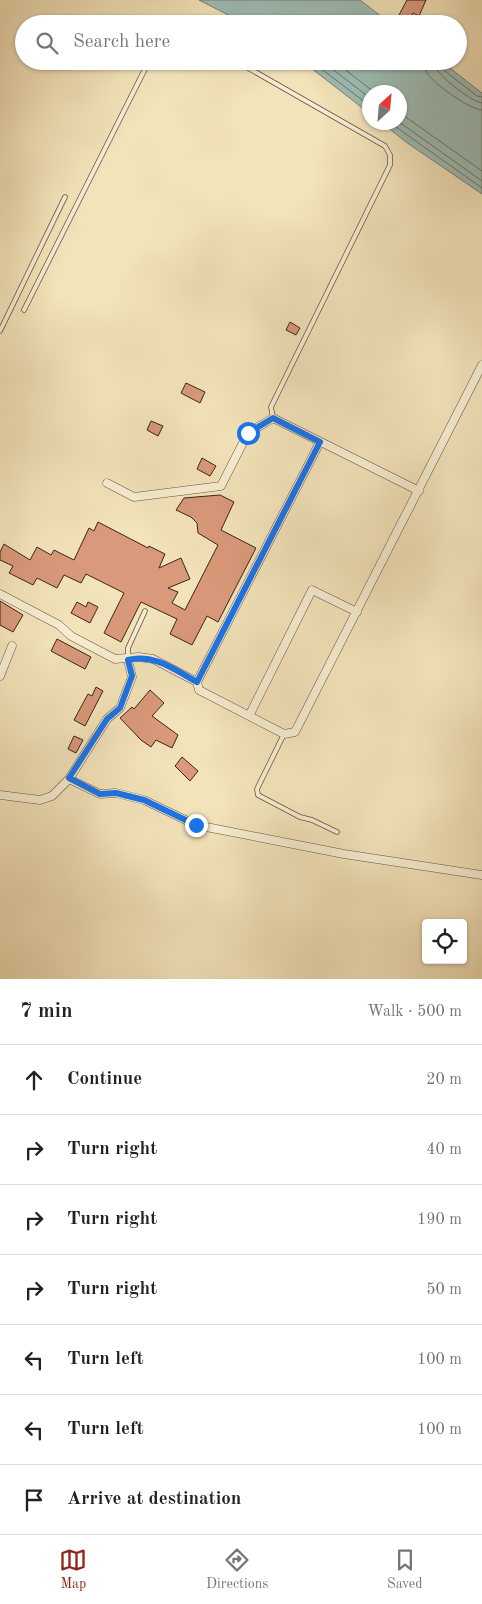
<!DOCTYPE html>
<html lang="en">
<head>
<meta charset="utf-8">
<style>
	:root { --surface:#fff; --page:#f6f6f6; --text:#222; --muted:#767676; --line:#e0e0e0; --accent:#8f2418 }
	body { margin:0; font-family:"Old Standard TT",serif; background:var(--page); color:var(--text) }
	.controls { position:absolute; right:15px; bottom:15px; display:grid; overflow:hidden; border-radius:5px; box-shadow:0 1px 4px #0004 }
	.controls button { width:45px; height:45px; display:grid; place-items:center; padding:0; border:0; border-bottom:1px solid var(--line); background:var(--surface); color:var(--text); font:25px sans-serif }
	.compass { position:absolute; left:362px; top:85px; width:45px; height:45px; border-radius:50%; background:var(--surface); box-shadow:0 1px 4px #0004; rotate:26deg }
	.stop { position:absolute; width:15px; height:15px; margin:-11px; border:4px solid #1a73e8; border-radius:50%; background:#fff }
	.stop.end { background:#1a73e8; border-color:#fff; box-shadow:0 1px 5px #0008 }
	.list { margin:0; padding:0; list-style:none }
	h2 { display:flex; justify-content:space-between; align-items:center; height:65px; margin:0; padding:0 20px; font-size:21px }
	h2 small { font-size:16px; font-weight:400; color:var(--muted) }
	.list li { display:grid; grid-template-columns:32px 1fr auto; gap:15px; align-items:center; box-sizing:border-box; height:70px; padding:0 20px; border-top:1px solid var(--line) }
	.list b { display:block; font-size:19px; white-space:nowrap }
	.list em { font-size:16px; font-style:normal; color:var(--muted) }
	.icon { flex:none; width:28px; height:28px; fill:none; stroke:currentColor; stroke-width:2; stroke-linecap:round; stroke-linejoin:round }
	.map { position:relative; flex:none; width:482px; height:979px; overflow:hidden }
	.search { position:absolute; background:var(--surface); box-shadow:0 1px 4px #0004; left:15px; right:15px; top:15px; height:55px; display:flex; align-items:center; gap:12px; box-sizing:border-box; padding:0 18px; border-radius:28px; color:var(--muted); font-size:19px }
	.sheet { height:555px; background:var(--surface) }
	nav { display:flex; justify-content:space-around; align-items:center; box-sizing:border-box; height:70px; border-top:1px solid var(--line); background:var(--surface); font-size:14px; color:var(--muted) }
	nav a { display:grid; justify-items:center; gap:2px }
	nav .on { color:var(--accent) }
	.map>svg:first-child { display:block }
	.water { fill:#9dbdb6; stroke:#758076 }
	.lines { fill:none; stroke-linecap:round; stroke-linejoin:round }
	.shore { stroke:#6c7166; stroke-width:1 }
	.building { fill:#d9997a; stroke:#3a2517 }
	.service-casing { stroke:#685440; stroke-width:5.5 }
	.minor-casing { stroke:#685440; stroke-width:9 }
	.service { stroke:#f7edd2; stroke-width:4 }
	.minor { stroke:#f7edd2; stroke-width:8 }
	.route { stroke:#1a73e8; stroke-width:6 }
</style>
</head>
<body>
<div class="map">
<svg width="482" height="979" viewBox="0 0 482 979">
	<rect width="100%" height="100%" fill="#f3e3ba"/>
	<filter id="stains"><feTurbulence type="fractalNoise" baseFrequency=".004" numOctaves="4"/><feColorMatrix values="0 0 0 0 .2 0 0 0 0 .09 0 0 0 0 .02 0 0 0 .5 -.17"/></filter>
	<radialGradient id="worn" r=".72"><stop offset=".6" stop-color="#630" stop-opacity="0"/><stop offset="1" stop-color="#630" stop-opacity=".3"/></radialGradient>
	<path class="water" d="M199,0H360L391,24H246Z
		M302,61H441L482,93V194L406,142L382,123L400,122V92H370L369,113Z"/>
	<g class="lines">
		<path class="shore" d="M311,61L370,106
			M322,61L370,98
			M334,61L374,92
			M424,61C425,65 425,69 427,73C433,83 470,110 482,110
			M432,61C433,72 471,102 482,103
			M438,61L440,67L477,96L482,97
			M400,113L482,171
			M389,122L482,188
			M399,122L482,181"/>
	</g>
	<path class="building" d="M407,0H426L419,16L413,13L410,20L399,15Z
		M290,322L300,328L296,335L286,330Z
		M186,383L205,392L200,403L181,393Z
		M151,421L163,426L158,436L147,430Z
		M202,458L216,466L210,476L197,469Z
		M220,495L234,502L221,530L256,548L218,622L207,616L192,645L170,634L177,619L141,602L121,642L104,633L124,593L86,574L81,583L64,575L57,588L37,578L33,585L9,573L13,566L0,560V552L4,544L30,560L37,547L51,555L54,550L74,560L89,528L94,531L98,522L148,548L149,546L165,554L159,568L181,558L190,579L168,588L178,592L172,603L185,610L218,545L198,533L197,523L191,517L176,510L184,498Z
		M0,601L23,615L13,632L0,625Z
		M77,602L86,607L88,602L98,607L90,623L71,613Z
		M57,639L91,657L85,669L51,651Z
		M96,687L103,691L85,726L74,720L88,694L92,696Z
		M150,690L164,703L152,716L178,735L172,748L156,740L151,747L141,740L120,718L132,707L134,709Z
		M74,736L83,740L76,753L68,749Z
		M182,757L198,771L190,781L175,766Z"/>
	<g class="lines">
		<defs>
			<path id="service" d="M236,61L385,146L390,155V165L271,407L273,418
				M24,310L149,61
				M0,331L65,197
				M128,658V648L145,611
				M284,734L257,789L258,795L300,817L312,820L337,832"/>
			<path id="minor" d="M107,483L134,497L221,486L248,433L273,418L419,491
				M0,594L59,625L71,636L115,659L139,657L153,659L197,682L199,690L284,734L295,732L482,365
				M0,676L12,646
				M197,682L320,442
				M249,716L312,590L357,612
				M69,779L100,794L116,793L144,800L196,825L344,854L482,875
				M0,795L40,800L52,796L69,779L107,719L120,708L132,677L128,660"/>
		</defs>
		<use href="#service" class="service-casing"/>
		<use href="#minor" class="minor-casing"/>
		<use href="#service" class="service"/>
		<use href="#minor" class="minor"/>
	</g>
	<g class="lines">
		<path class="route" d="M196,825L144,800L116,793L100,794L69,778L107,719L120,708L132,676L128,660C153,653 175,670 197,682L320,442L273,418L248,433"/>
	</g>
	<rect width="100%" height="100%" filter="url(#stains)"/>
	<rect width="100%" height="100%" fill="url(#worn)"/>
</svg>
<div class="controls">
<button><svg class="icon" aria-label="locate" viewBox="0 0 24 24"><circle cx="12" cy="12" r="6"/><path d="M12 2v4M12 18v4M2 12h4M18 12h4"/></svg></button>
</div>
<svg class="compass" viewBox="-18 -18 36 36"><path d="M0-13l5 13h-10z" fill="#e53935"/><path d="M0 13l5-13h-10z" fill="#767676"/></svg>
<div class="stop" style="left:248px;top:433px"></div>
<div class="stop end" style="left:196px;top:825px"></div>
<div class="search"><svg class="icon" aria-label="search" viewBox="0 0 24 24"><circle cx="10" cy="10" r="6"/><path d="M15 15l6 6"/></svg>Search here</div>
</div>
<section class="sheet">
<h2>7 min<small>Walk · 500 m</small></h2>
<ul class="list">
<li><svg class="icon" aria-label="ahead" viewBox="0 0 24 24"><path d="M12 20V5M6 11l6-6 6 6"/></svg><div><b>Continue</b></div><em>20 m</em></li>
<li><svg class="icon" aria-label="right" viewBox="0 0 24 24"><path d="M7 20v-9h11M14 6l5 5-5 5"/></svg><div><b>Turn right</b></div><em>40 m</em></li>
<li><svg class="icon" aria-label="right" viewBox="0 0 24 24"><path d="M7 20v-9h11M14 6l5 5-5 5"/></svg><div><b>Turn right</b></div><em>190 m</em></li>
<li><svg class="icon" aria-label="right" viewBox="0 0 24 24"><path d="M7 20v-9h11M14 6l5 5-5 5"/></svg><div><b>Turn right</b></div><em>50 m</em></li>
<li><svg class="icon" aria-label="left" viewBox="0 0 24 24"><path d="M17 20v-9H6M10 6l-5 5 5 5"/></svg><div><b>Turn left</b></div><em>100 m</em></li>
<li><svg class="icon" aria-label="left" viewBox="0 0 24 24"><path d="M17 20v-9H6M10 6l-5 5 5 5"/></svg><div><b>Turn left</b></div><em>100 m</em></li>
<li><svg class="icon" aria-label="arrive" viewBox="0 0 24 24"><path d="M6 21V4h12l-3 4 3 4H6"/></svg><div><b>Arrive at destination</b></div></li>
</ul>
</section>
<nav>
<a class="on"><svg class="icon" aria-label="map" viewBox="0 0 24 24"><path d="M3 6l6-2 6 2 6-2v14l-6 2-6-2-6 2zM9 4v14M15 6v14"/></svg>Map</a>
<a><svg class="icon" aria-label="directions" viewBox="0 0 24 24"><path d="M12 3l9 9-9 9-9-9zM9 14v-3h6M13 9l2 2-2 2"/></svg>Directions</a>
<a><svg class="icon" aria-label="saved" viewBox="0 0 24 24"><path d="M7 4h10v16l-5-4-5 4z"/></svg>Saved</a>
</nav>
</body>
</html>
